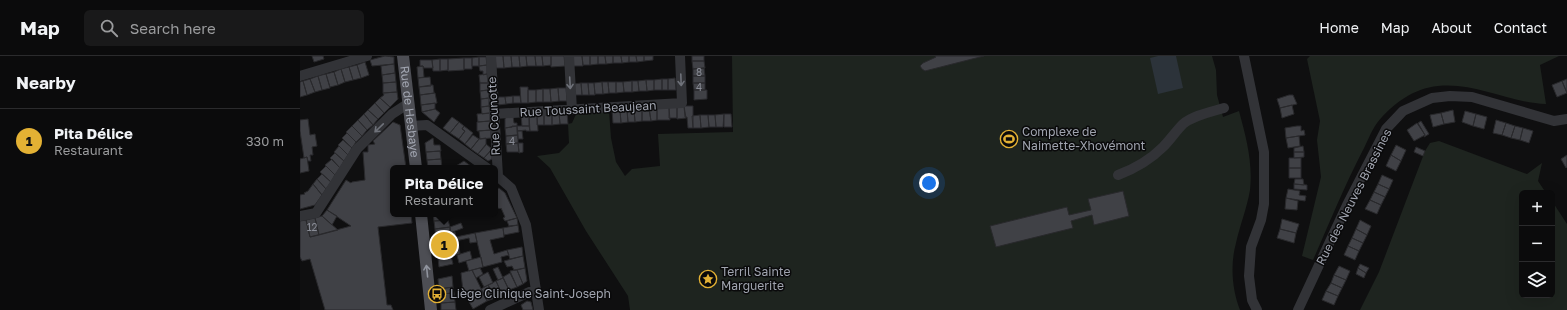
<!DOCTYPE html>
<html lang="en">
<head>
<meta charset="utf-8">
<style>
	:root { --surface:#0b0b0c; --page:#19191a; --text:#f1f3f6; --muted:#9a9b9d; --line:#2b2b2d; --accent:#e3b134 }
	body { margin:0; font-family:"Golos Text",sans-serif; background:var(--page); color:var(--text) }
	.controls { position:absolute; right:12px; bottom:12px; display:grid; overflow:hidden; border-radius:6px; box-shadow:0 4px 16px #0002 }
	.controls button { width:36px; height:36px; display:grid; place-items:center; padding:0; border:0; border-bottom:1px solid var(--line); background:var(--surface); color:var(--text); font:20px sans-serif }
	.you { position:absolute; left:629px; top:127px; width:14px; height:14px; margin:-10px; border:3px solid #fff; border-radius:50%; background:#1a73e8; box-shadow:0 0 0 6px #1a73e833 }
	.badge { display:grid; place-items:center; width:26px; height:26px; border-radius:50%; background:var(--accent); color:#111; font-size:13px; font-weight:700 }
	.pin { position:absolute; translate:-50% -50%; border:2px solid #fff; box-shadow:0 1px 4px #0006 }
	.popup { position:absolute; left:90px; top:109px; width:108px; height:52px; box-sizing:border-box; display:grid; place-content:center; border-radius:6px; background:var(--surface); filter:drop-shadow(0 1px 3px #0005); font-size:13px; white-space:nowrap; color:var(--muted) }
	.popup b { font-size:15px; color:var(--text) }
	.popup::after { content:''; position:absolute; left:50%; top:100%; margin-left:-8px; border:8px solid transparent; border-top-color:var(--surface) }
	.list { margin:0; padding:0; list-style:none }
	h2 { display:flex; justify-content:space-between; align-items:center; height:52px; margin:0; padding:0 16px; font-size:17px }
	h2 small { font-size:13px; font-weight:400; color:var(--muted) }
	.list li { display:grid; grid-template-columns:26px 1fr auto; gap:12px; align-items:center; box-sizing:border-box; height:64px; padding:0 16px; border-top:1px solid var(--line) }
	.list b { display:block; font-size:15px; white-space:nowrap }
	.list p { margin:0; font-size:13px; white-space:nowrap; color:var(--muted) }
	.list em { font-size:13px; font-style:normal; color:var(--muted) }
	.icon { flex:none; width:22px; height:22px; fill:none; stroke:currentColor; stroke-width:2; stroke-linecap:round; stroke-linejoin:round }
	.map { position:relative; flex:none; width:1267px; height:254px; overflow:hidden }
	header { display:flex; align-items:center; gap:24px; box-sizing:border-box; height:56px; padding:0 20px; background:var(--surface); border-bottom:1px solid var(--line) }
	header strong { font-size:19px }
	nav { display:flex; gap:22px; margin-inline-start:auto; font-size:14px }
	.search { width:280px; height:36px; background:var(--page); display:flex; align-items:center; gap:10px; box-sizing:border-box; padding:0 14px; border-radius:6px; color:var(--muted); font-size:15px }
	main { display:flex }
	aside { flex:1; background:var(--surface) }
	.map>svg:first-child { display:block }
	.green { fill:#1e241f }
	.water { fill:#2c333a }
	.building { fill:#404146; stroke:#29292c }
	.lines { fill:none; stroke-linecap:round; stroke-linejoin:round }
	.minor { stroke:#323337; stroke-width:10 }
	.major { stroke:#4d4e54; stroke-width:12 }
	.oneway { stroke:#6f727a }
	.oneway2 { stroke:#90949e }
	.labels { text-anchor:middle; stroke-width:3; stroke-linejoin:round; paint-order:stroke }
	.number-label { font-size:10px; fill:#898c96 }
	.street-label { font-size:12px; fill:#a1a5b0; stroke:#0a0a0b }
	.poi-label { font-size:12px; fill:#a1a5b0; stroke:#0a0a0b; text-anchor:start }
</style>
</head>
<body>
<header>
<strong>Map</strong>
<div class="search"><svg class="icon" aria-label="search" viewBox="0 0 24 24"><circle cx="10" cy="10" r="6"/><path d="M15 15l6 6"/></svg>Search here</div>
<nav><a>Home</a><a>Map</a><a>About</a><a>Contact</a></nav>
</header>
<main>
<aside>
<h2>Nearby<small></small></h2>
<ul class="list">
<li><span class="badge">1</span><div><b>Pita Délice</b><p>Restaurant</p></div><em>330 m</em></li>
</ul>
</aside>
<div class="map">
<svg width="1267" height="254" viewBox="0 0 1267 254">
	<rect width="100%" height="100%" fill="#0f0f10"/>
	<path class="green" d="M432,0H912L916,14L917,39L923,61L939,55C946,81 953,106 950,134C947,152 940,169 936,187C930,208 932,234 940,254H330L328,240L286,175L250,112L237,100L259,97L269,87L268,68L272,67L277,56L309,55L311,82L316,106L325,120L332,113L360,110L358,78L433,76Z
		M1010,0H1259L1240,9L1246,48C1210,47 1175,26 1138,30C1114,32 1092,48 1077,67C1071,75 1067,87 1062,96C1044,131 1029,168 1013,204L1002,200L1021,121L1017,84L1020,65L1007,3Z
		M1139,85L1227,118L1242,107L1238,125L1246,137H1222V239H1252V145L1267,168V254H1060L1079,216L1125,95L1130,87Z"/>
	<path class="water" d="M858,0H876L883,32L858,38L850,2Z"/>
	<path class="building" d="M12,0H23L24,3L14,6Z
		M85,0L94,1V8L72,10L70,4Z
		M195,0H203L204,12H196Z
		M203,0H211L212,11L204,12Z
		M211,0H219L220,11H212Z
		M219,0H226L227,10L220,11Z
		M226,0H235L236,10H227Z
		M235,0H242L243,10H236Z
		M242,0H251V9L243,10Z
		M251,0H264L265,10L251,11Z
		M273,0H282L283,10H273Z
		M282,0H290V9H283Z
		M290,0H298V8L290,9Z
		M298,0H305L306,8H298Z
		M305,0H313V7L306,8Z
		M313,0H321L322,7H313Z
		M321,0H329V6L322,7Z
		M329,0H336L337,6H329Z
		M336,0H344V5L337,6Z
		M344,0H353V4L344,5Z
		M392,0H404V5H392Z
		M635,0H684L625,15L622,13L620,10L623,7L636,1Z
		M179,1V10H172V2Z
		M179,1H186L187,9L179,10Z
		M164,2H172V13H164Z
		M164,2V14L148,15V3Z
		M140,3V15H133L132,4Z
		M140,3H148V14L140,15Z
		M120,4H132L133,12H124L123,10H120Z
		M392,5H404L405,12L393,13Z
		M65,6L69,19L61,22L57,9Z
		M94,8L95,17L82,19L81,10Z
		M57,9L61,22L53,24L49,11Z
		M187,9V18L183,19V15H180L179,10Z
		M123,10L124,21L118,22L117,11Z
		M49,11L53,24L45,26L41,13Z
		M404,12L405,20H393V13Z
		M41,13L45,26L38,29L34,16Z
		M34,16L38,29L30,31L26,18Z
		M95,17L96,26L83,27L82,19Z
		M26,18L30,32L22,34L18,20Z
		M187,18L188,27H180L179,19Z
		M18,20L22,34L15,36L10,23Z
		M393,20H405V27H393Z
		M130,21L131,30L119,31L118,22Z
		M375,22L376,34H368V23Z
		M10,23L15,36L7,39L3,25Z
		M362,23V34H354V24Z
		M362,23H368V34H362Z
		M1267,23V37L1262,25Z
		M346,24L347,35H339L338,25Z
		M346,24H354V34L347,35Z
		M3,25L7,39L0,41V26Z
		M332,25V36H324L323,26Z
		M332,25H338L339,35L332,36Z
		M1262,25L1267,37L1257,41L1252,29Z
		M96,26L97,36L83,37V27Z
		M302,26L303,38H295L294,27Z
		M302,26H308L309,37L303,38Z
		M308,26H316V37H309Z
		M316,26H323L324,36L316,37Z
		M180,27H188V34L180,35Z
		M281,27L282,39H275L274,28Z
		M281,27H288L289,39H282Z
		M288,27H294L295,39H289Z
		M393,27H405V34H394Z
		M131,29H133L134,37L120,39L119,31Z
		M220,31H228V47H221Z
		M258,32L259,45L251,46L250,33Z
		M258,32H266L267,45H259Z
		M243,33V46H236V34Z
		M243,33H250L251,46H243Z
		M188,34L189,42L181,43L180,35Z
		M228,34H236V46L228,47Z
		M394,34H407V43L394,44Z
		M97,36L98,43L90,51L80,42L84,39L83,37Z
		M135,37L137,47L121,49L120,39Z
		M989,39H993L997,48L980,52L977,43Z
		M213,40V47L206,48L205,41Z
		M213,40H220L221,47H213Z
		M197,41H205L206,48L198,49Z
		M80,42L90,51L84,57L75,47Z
		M189,42V50L181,51V43Z
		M75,47L84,57L78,63L68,54Z
		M135,47V53L122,56L121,49Z
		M992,49L994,58L982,62L980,52Z
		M189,50L190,57L182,58L181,51Z
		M384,50L386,62L377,63V51Z
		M384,50H393V72H388L387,61H385Z
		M369,51L370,64H357V52Z
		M369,51H377V62H369Z
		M349,52L351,65H342V53Z
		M349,52H357V64L351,65Z
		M135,53L140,57L134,66L122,56Z
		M334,53L335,66H328L327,54Z
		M334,53H342V65L335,66Z
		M68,54L78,63L73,69L64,58Z
		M312,54H320L321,67H313Z
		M320,54H327L328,66L321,67Z
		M1153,54L1155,66L1144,68L1141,57Z
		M1165,55L1176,58L1173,70L1162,66Z
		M190,57V65L178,66L177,58Z
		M259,57L260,68L252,69V58Z
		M259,57H267L268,68H260Z
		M1141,57L1144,68L1133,71L1130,59Z
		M64,58L73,69L67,74L58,64Z
		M237,58L238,75H230L229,59Z
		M237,58H244V69H237Z
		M244,58H252V69H244Z
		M424,58L423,71H416L415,59Z
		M424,58H431L432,71H424Z
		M1176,58L1187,61L1184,73L1173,70Z
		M221,59H229V70H222Z
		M400,59L401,72H393L392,60Z
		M400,59H408L409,71L401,72Z
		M408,59H415L416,71H409Z
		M207,60H213L214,67H217V70L205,72V63Z
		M152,61L159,66L150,77L143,72Z
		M8,63L10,79L15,78L17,90L12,91L13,99H10L11,105H8L7,101L4,102L0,75V64Z
		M58,64L67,74L62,80L52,70Z
		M1196,64L1206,67L1202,79L1193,77Z
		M190,65L191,74L177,75V66Z
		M1121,65L1129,78L1124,81L1125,79L1118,67Z
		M93,66L100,69L106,112H93V158H111L112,167L78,171L87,249H91L93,254H25L10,203L2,205L0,201V165L6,164L10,181L51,170L27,154L46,124L51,127L52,126L65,124L63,96H68V89L75,88L73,85Z
		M159,66L164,70L162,73L165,75L159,83L150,77Z
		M1117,67L1125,79L1114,85L1107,74Z
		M1206,67L1215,70L1211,82L1202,79Z
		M52,70L62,80L56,86L46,76Z
		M164,70L173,77L165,88L159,83L165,75L162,73Z
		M212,70H217L218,79L206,80L205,72L212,71Z
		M217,70H229L230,75H226V74L217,75Z
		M997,70H1001V75L1004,74L1005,79L986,82L985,72Z
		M1215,70L1223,72L1220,84L1211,82Z
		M1223,72L1233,75L1229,87L1220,84Z
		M191,74V82L180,83L179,75Z
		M217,75H222L223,83H218Z
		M47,77L56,86L52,92L42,82Z
		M173,79L179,83L171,93L165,88Z
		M218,79V87L206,88V80Z
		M999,80L1000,90L988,92L986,82Z
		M133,82L134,89H140L141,95L126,96L125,87Z
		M186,82V89L178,98L171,93L179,83Z
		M43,84L52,92L48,99L38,89Z
		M218,87L219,96H207L206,88Z
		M218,87H223V96L219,97Z
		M186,88L192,93L184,102L178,98Z
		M1096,89L1106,94L1101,105L1091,99Z
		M39,90L48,99L44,105L34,96Z
		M1003,90L1004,96H994V92Z
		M1116,91L1125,95L1123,100L1114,96Z
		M192,93V103L188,105L184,102Z
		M140,95L141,103L127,104L126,96Z
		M994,96H1004V101L994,102Z
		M35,97L44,105L40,112L30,102Z
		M1091,99L1101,105L1096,115L1086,110Z
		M1267,99V111L1266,112L1261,103Z
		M7,101L9,115L0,117V103Z
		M989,102H1001V112H989Z
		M32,103L40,112L35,119L25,109Z
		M141,103L142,112H128L127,104Z
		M164,105L172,111L156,112V110Z
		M26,110L35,119L31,126L20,116Z
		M989,112H1001V122H989Z
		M22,118L31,126L26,133L17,123Z
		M1082,119L1093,124L1089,133L1078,128Z
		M17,123L26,133L22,139L13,128Z
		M995,123H1003L1004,129L994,128Z
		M13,128L22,139L15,149L0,153V139L5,138L4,137L8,135Z
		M994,128L1007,129V134L994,133Z
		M1078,128L1089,133L1085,141L1074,136Z
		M199,132L205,137L217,162L205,165L203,162L205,161L201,152L200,153L199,152L195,154V134Z
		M988,133L1000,135L999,139L1006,140L1005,145L986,142Z
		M823,135L829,160L794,169L792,159L771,165L773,172L696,191L690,170L767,151L769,159L791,154L788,143Z
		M1074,136L1085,141L1081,149L1070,144Z
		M986,142L998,145L997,154L985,153Z
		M1070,144L1081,149L1077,158L1065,153Z
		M27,154L37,160L32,169L22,160Z
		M133,158H148V164L134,165Z
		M22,160L38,174L19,179L15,162Z
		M15,162L19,179L10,181L6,164Z
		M217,162L218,169L209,170L207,165Z
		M982,163L999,168L996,177L980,173Z
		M148,164L150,171L135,173L134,165Z
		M1060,164L1071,170L1067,179L1056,173Z
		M161,167L163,172L150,177V171Z
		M218,169L219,176L204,179L203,172Z
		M150,171L151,182L136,184L135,173Z
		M203,172L204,181L190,184L194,198L207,194L209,199L201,201L202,206L183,211L175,177Z
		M980,173L996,177L994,187L977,182Z
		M1056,173L1067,179L1063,187L1052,182Z
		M155,176L156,181L175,177L177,186L170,187L169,182L151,186L150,177Z
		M151,182L152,191L137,193L136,184Z
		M1052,182L1063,187L1059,195L1048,190Z
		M159,190L160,198L151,200L150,192Z
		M1048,190L1059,195L1055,204L1044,199Z
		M222,191L223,200L210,203L207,194Z
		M150,192L151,200L138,202L137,193Z
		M170,195L172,203L159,207L157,199Z
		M151,200L153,208L139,211L138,202Z
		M223,200L225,212L214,214L212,210L207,211L204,205Z
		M181,201L183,211L169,215L166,205Z
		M1060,208L1069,212L1066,217L1058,212Z
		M1039,210L1050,215L1046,224L1034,219Z
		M198,211L203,222L198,224L193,213Z
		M180,212L183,218L176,222L172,214Z
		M225,212L227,225L223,228L217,214Z
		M1058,212L1066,217L1064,222L1056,218Z
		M172,214L187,245L173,253L163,235L161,217Z
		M217,214L223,228L217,231L210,215Z
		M188,216L193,227L184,231L179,221Z
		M210,217L217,231L209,234L203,221Z
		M1034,219L1046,224L1042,232L1031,227Z
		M152,220L153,231L139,233L138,223Z
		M203,222L209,234L202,238L196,225Z
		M196,225L202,238L195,242L188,229Z
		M1031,227L1042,232L1038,240L1026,235Z
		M188,229L195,242L187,245L181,233Z
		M153,231L154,237L140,238L139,233Z
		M1026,235L1038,240L1034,249L1022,244Z
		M154,237L155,246L141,247L140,238Z
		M227,245L231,246L233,254H223L221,249Z
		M155,246L156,254H141V247Z"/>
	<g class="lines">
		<path class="minor" d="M191,0L198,120
			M269,0L272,54
			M944,0L964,96V148L961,164L951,191L949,220L952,244L957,254
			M0,20L67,0
			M194,58L382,47L380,0
			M111,70L127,69L187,112
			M195,118L211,132L226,169L239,254
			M818,119C834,113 850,104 863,91C870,84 876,75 883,68C894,59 911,56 924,52
			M0,160L16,157L57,93L92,58L109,47
			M190,254L236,233
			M998,254L1047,149L1086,73L1103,55L1132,42L1150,40L1172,41L1254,65L1267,63"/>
		<g class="major">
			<path id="s1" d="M103,0L116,112"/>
			<path d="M121,158L131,254"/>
		</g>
	</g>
	<defs><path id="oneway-shaft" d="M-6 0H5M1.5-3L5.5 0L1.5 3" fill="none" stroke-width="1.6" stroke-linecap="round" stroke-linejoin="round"/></defs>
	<g class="oneway">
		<use href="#oneway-shaft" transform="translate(381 24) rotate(88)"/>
		<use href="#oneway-shaft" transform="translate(270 27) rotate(87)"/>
		<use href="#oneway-shaft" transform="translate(79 72) rotate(136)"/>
	</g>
	<use class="oneway2" href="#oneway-shaft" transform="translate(127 215) rotate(-96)"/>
	<defs>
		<symbol id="stadium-ring" viewBox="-11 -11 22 22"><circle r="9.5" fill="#0a0a0b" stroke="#e3b134" stroke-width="1.5"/><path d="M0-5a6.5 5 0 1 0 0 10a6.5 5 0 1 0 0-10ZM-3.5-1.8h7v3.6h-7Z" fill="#e3b134"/></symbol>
		<symbol id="sight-ring" viewBox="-11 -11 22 22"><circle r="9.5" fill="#0a0a0b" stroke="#e3b134" stroke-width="1.5"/><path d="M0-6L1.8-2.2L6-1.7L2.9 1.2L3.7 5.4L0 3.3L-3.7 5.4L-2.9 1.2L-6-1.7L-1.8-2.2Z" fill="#e3b134"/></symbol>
		<symbol id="bus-ring" viewBox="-11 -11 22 22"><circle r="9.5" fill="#0a0a0b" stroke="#e3b134" stroke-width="1.5"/><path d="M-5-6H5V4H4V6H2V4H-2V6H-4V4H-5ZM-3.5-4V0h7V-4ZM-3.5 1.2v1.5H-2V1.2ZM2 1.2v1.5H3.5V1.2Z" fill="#e3b134"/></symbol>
	</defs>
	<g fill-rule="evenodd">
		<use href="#stadium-ring" x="699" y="73" width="20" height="20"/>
		<use href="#sight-ring" x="398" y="213" width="20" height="20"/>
		<use href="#bus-ring" x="127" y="228" width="20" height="20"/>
	</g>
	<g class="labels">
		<g class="number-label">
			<text x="399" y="20">8</text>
			<text x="399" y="35">4</text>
			<text x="212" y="89">4</text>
			<text x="12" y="175">12</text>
		</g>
		<g class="street-label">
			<text transform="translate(288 53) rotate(-3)" y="4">Rue Toussaint Beaujean</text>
			<text dy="4" stroke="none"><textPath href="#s1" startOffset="56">Rue de Hesbaye</textPath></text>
			<text transform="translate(194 60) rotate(-93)" y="4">Rue Counotte</text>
			<text transform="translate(1054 141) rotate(-63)" y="4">Rue des Neuves Brassines</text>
		</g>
		<g class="poi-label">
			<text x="722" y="80">Complexe de<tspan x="722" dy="14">Naimette-Xhovémont</tspan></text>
			<text x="421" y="220">Terril Sainte<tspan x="421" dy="14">Marguerite</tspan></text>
			<text x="150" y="242">Liège Clinique Saint-Joseph</text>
		</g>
	</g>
</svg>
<div class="controls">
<button>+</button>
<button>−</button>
<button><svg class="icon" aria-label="layers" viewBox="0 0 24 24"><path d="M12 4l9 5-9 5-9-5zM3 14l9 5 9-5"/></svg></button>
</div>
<div class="you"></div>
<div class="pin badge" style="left:144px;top:189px">1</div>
<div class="popup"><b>Pita Délice</b>Restaurant</div>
</div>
</main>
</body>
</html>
